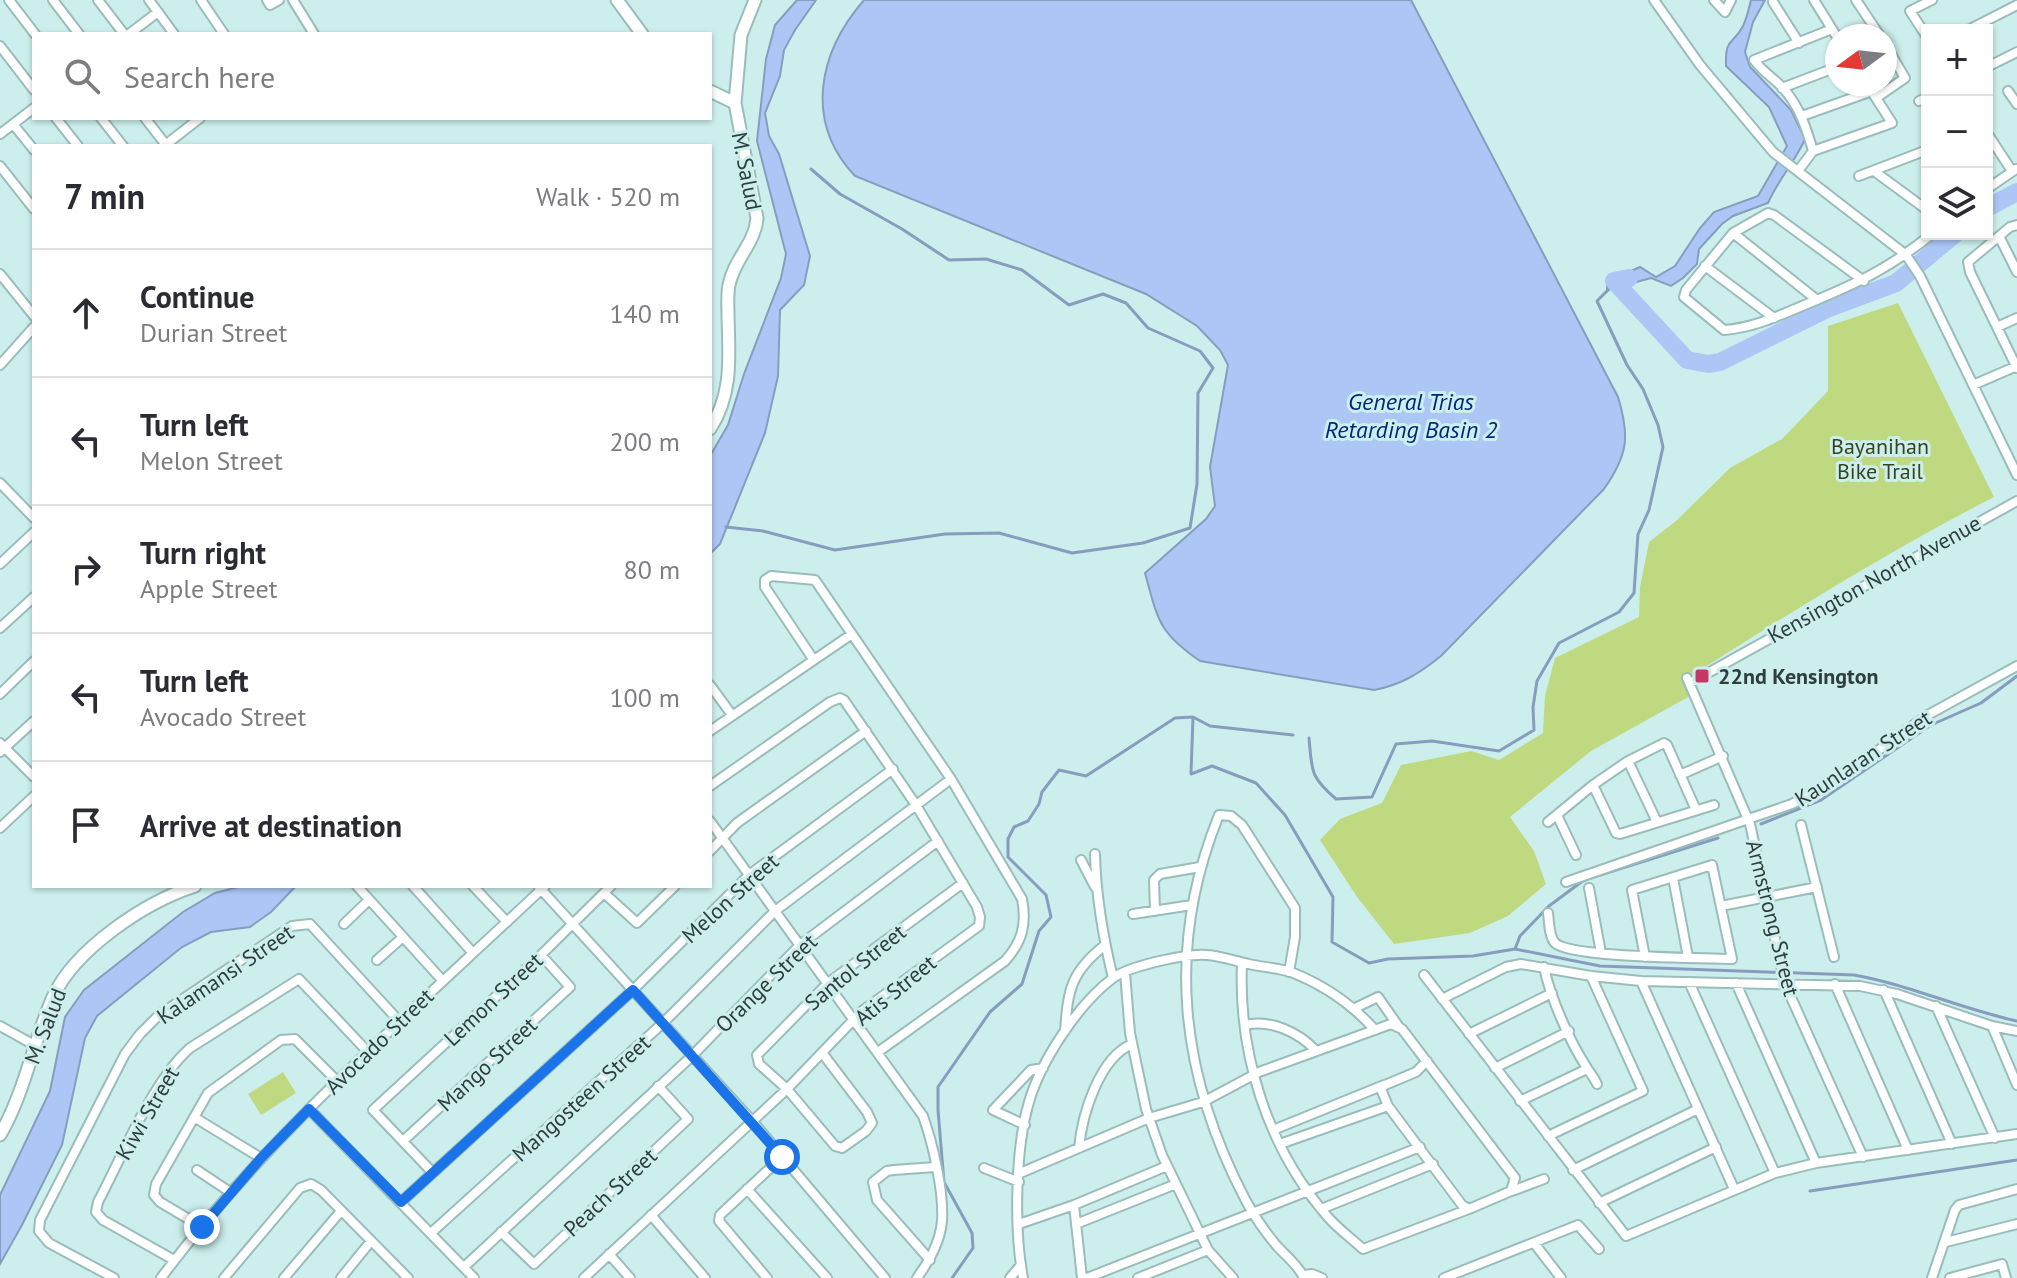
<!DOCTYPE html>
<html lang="en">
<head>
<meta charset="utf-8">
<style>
	:root { --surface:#fff; --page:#f7f7f7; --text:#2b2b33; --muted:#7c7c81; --line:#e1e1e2 }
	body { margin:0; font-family:"PT Sans",sans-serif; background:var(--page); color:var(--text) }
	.controls { position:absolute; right:24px; top:24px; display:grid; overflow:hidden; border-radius:0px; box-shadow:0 2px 6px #0004 }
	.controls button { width:72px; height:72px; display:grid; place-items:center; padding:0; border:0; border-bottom:2px solid var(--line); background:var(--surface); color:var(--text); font:40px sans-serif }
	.compass { position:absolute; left:1825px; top:24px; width:72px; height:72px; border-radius:50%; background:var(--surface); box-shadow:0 2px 6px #0004; rotate:255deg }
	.stop { position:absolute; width:24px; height:24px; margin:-18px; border:6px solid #1a73e8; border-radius:50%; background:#fff }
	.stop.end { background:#1a73e8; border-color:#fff; box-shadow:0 2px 8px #0008 }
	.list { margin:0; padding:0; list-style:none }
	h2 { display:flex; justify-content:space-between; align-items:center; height:104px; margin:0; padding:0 32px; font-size:34px }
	h2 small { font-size:26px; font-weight:400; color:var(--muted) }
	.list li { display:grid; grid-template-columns:52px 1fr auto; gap:24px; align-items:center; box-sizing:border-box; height:128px; padding:0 32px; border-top:2px solid var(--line) }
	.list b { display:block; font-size:30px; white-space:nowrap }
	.list p { margin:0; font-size:26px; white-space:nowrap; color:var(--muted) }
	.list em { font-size:26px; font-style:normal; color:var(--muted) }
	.icon { flex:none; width:44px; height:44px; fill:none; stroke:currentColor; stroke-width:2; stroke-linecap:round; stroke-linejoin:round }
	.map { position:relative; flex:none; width:2017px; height:1278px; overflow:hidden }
	.search { position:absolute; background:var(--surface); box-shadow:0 2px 6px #0004; left:32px; top:32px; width:680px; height:88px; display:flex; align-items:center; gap:20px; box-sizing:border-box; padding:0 28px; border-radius:0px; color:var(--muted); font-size:30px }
	.panel { position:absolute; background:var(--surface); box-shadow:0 2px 6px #0004; left:32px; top:144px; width:680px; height:744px; border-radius:0px }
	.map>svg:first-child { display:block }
	.green { fill:#bfd981 }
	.water { fill:#acc6f6; stroke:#869dbe; stroke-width:2 }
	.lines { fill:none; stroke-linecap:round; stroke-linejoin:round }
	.stream { stroke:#869dbe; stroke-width:3 }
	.river { stroke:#acc6f6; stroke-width:18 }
	.minor-casing { stroke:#9abdbb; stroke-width:12 }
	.tertiary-casing { stroke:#9abdbb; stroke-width:15 }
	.minor { stroke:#fff; stroke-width:8 }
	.tertiary { stroke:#fff; stroke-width:11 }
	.route { stroke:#1a73e8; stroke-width:10 }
	.poi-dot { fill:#c63864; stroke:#ccefed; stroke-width:3 }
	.labels { text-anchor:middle; stroke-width:6; stroke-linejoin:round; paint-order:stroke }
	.street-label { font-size:22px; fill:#2f3d3d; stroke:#ccefed }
	.park-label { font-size:22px; fill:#38431d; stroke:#ccefed }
	.poi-label { font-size:22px; font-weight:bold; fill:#2f3d3d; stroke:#ccefed; text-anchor:start }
	.water-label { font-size:24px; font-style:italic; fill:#00287e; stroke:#ccefed }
</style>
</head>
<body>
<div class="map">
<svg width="2017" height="1278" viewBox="0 0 2017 1278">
	<rect width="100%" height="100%" fill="#ccefed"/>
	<path class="green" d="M1898,303L1994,497C1887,552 1785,616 1683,681L1690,696L1591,751L1510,817L1534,851L1546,884L1508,916L1470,933L1394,944L1357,897L1320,840L1340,819L1382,803L1401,765L1471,751L1499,760L1543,733L1545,696L1555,658L1639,617L1640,587L1649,542L1676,521L1730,468L1782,439L1828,391V326Z
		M283,1072L296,1093L261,1115L248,1094Z"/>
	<path class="water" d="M797,0H816L795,30L784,50L780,76L765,113L769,136L779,154L810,256L804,285L780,310L778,376L765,433L720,544L710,554V456L728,425L744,374L781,278L786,254L757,141L766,59L775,25Z
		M864,0H1411L1618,397C1630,436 1628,455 1604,489L1441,656C1420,673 1401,685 1374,690L1200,661C1158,632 1158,620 1145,573L1206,519L1215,506L1210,467L1228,365L1220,350L1197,326L1146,294L855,176C804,122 818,53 864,0Z
		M1751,0H1765L1753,22L1745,52L1750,67L1791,110L1805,139C1795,162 1778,180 1768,203L1733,216L1722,224L1699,249L1697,264L1683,278L1671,286L1651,278L1607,290V282L1640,267L1656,277L1675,266L1700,228L1714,212L1758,196L1787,146L1769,107L1726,66C1725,36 1733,46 1743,26C1747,18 1749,8 1751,0Z
		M242,886H296L271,912L250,927L211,932L182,947L97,1016L85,1038L62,1145L22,1225L0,1264V1195L50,1091L65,1017L84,990L183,912L215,893Z"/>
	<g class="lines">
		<path class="stream" d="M726,527L763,531L835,550L945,534L999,533L1072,553L1143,543L1190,528L1197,484L1198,393L1213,368L1200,351L1148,328L1126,303L1103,294L1069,305L1022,270L986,259L949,260L902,229L840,194L811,169
			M1193,717L1191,774L1212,766L1256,783L1285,815L1333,897L1332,942L1369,963L1388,959L1473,956L1515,949L1520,936L1549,906L1584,880L1718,838
			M1309,738C1312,771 1310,777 1336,799L1372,797L1396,744L1432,741L1499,751L1534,730L1533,707L1537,681L1559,643L1619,612L1634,593L1638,534L1649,510L1663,447L1658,425L1643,389L1627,365L1597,301L1610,288
			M1761,824L1821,800L1931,725L1981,703L2017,676
			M1515,949L1600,966L1854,975C1910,985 1961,1009 2017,1021
			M1810,1191L2017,1160
			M952,1278L973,1248L972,1233L944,1182L938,1110V1087L990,1012L1022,984L1039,931L1051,917L1046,895L1008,857V839L1014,827L1028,821L1039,804L1042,792L1059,770L1086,776L1175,718L1193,717L1210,726L1293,735"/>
		<path class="river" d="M1987,208L2017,192
			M1629,278L1614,281L1687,360L1708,364L1720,362L1829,308L1896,283L1955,234"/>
		<defs>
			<path id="minor" d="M9,0L35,34
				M53,0L79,34
				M98,0L124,34
				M149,0L174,34
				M201,0L224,34
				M267,0L270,5L279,0
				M293,0L314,34
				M1654,0L1700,65L1773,152L1906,255L1920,276L2017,475
				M1714,0L1725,12L1731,0
				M1814,0L1837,37
				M1856,0L1880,36
				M1773,2L1799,43
				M1968,30L2017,5
				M129,34L158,12
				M1927,37L1910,11L1932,0
				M0,46L34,90
				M1987,67L2017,52
				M1782,88L1837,67
				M2008,91L2017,104
				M1876,98L1905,78L1885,44
				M1919,101L1927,97
				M1802,116L1872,91
				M56,118L78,146
				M101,118L123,146
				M145,118L166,145
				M13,124L34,150
				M1987,133L2012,171
				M0,134L34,108
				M164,146L200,118
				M1813,151C1806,127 1799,105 1782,87C1772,77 1762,71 1754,60L1832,29
				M0,166L34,209
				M1798,171L1813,151L1892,123L1867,84
				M1874,171L1927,210
				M1859,176L1927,150
				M1987,189L2016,169
				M2017,225L2010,227L1968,262L1970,272L2017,368
				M1733,233L1817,300
				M1999,236L2017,272
				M1705,266L1774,318
				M0,274L34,316
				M1864,281L1774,215L1768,213L1733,233L1686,290L1684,297L1724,330C1753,328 1781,315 1807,304C1858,283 1888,269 1932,234
				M1997,327L2017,318
				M0,365L34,327
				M1973,385L2017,366
				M0,483L34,518
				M0,564L34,532
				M0,628L34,597
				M813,659L765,587V580L771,576L815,580L951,779L1022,899C1027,925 1022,942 1005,961L878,1052
				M1687,678L1750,824L1785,984L1863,1157
				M1690,683L2017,501
				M710,685L732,715
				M0,694L34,661
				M710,731L852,634
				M0,743L34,777
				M0,752L34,721
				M1628,761L1657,822
				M1680,775L1723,756
				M1593,785L1616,833L1620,834L1714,805
				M1557,815L1576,855
				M710,821L923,1116C933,1144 944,1192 942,1221C940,1243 929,1261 917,1278
				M1548,822L1593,785L1628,761L1664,743L1667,745L1696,810
				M1801,825L1834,957
				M0,828L34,796
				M710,851L737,823L866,731
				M1095,854C1096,896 1103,937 1113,978
				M1081,860L1095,887
				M1673,878L1688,957
				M1566,882L1792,804L1848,772L1926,716L2017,666
				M357,886L442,980
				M413,886L473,953
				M473,886L507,922
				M538,886L753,1122L885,1278
				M1589,888L1601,953
				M604,893L637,923L675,886
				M1721,906L1817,887
				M1155,911L1154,880L1160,874L1200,867
				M1548,913C1549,920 1549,937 1555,943C1571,958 1704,958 1732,959L1712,865L1632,890L1645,957
				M1133,914L1192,905
				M344,924L369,900
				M377,960L403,937
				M1242,963C1238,1053 1267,1147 1327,1216C1337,1228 1351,1238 1363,1249L1469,1209
				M1544,967C1550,997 1570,1042 1587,1068C1590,1073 1594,1077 1597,1084
				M1289,972L1295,937V908L1242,825L1231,816L1219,815C1165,948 1180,1075 1246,1201C1255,1217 1265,1232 1277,1246C1286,1256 1299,1266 1304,1278
				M1125,973L1130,1033L1146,1109L1162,1155L1208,1250L1233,1278
				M1424,975L1626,1236L1775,1173L1816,1163L2017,1134
				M1641,981L1734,1189
				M1689,982L1775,1173
				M1736,983L1816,1163
				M1835,984L1908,1150
				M1884,990L1952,1144
				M1442,999L1506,967L1521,964L1591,976L1641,981L1860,986L1897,994L1992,1026L2017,1031
				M1936,1006L1995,1138
				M1355,1008L1378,997L1399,1027
				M1245,1025C1270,1019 1299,1032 1316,1051
				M0,1026L36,1046
				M1992,1026L2017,1085
				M1065,1031C1068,989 1071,972 1105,945
				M1469,1034L1552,993
				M823,1054L867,1112L872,1123L866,1131L842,1148L835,1146L787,1089L759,1064L757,1055L828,983L963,883
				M1495,1068L1569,1031
				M1520,1101L1587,1069
				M309,1109L474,1278
				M194,1117L261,1158
				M1025,1125L993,1110L1031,1070L1043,1068
				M1273,1130L1384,1085
				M1548,1136L1643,1091L1591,976
				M403,1141L570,987L541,955
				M1280,1144L1388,1106
				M1079,1148C1082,1115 1099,1058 1132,1044
				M984,1168L1019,1182
				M197,1170L230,1192
				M1573,1170L1698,1109
				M433,1173L373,1110L541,955L611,886
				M1018,1174L1149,1118L1203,1102L1259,1072L1391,1024L1402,1029L1515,1178L1511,1191L1469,1209L1462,1205L1388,1106L1381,1089L1385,1085L1416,1072L1427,1061
				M747,1189L827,1278
				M1512,1191L1544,1179
				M401,1202L633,990L749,875L893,769
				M1599,1203L1716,1147
				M1074,1205L1082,1278
				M1321,1209L1433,1164
				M651,1215L705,1278
				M1019,1224L1074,1205L1167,1166
				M1076,1224L1176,1184
				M202,1227L160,1202L154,1195L156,1184L208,1093L281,1040L295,1039L337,1081
				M501,1232L534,1264L688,1119L658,1086
				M431,1233L663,1023L775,911L951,779
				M1946,1242L2017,1224
				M1534,1243L1561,1278
				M609,1254L630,1278
				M174,1260L103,1220L96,1212L98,1202C122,1157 153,1080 190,1048L299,979L367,1051
				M930,1260L877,1200L873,1182L887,1171L894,1170L935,1167
				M464,1267L692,1056L800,945L938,841
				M1304,1275L1312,1274L1322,1278
				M114,1278L49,1243L39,1231L40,1220L125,1054L140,1034L159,1015L292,926L310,924L399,1021
				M161,1278C271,1131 412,1012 545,886
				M224,1278L300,1188L311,1184L321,1190L408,1278
				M284,1278L341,1211
				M341,1278L371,1241
				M584,1278L787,1089L862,1011L979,926L980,917L977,907L916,805L844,700L840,698L830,702L710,786
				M767,1278L719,1221L720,1215L782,1157
				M1010,1278L1021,1265
				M1023,1278C1014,1231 1015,1149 1029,1102C1041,1061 1078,1004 1113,978C1129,966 1187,953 1207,955C1221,956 1235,961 1249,964C1262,967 1278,968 1291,972C1324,985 1351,1003 1375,1030
				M1087,1278L1420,1147
				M1138,1278L1208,1250
				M1444,1278L1578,1225L1599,1249
				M1932,1278L1955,1210L1959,1205L2017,1189
				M1950,1278L2002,1264L2006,1278"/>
			<path id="tertiary" d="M617,0L642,34
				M710,91L735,103
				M710,429C733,394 729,356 728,316C728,306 727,294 729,285C734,259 755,244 757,218L735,103L741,35L755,0
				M0,1135C25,1092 33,1042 53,997C75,949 145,902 195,886"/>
		</defs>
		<use href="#minor" class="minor-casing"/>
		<use href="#tertiary" class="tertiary-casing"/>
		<use href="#minor" class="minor"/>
		<use href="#tertiary" class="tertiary"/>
	</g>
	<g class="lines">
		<path class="route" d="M202,1227L261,1158L309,1109L401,1202L633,990L782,1157"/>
	</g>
	<rect class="poi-dot" x="1694" y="668" width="16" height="16" rx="4"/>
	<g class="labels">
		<g class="street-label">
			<text transform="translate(747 171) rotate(79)" y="8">M. Salud</text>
			<text transform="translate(1874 579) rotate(-29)" y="8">Kensington North Avenue</text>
			<text transform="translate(1863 758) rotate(-33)" y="8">Kaunlaran Street</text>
			<text transform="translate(730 898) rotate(-42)" y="8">Melon Street</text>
			<text transform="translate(1773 918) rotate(76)" y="8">Armstrong Street</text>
			<text transform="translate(855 967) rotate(-39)" y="8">Santol Street</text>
			<text transform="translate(225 974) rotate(-34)" y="8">Kalamansi Street</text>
			<text transform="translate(766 983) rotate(-44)" y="8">Orange Street</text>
			<text transform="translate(895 990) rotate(-39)" y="8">Atis Street</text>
			<text transform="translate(493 999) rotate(-43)" y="8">Lemon Street</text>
			<text transform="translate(45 1026) rotate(-69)" y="8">M. Salud</text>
			<text transform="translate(379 1041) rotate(-44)" y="8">Avocado Street</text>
			<text transform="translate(487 1064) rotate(-43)" y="8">Mango Street</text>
			<text transform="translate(581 1098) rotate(-42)" y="8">Mangosteen Street</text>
			<text transform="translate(147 1113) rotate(-60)" y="8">Kiwi Street</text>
			<text transform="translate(610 1192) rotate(-43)" y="8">Peach Street</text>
		</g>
		<g class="park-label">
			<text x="1880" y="454">Bayanihan<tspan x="1880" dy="25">Bike Trail</tspan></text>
		</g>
		<g class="poi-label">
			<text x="1718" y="684">22nd Kensington</text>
		</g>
		<g class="water-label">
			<text x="1411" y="410">General Trias<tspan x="1411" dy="28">Retarding Basin 2</tspan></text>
		</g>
	</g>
</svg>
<div class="controls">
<button>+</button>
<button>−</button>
<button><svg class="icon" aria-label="layers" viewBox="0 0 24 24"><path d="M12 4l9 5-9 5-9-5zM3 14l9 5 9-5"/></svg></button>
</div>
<svg class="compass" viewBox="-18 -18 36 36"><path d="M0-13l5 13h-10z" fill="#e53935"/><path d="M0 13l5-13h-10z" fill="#7c7c81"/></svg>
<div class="stop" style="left:782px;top:1157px"></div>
<div class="stop end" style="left:202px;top:1227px"></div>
<div class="search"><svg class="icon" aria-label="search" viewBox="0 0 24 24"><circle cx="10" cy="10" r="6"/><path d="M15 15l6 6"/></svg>Search here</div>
<section class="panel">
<h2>7 min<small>Walk · 520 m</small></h2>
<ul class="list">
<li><svg class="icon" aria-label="ahead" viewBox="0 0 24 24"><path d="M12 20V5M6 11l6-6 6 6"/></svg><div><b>Continue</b><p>Durian Street</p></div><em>140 m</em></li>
<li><svg class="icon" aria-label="left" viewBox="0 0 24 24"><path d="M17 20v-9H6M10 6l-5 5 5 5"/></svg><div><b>Turn left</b><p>Melon Street</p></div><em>200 m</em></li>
<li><svg class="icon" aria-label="right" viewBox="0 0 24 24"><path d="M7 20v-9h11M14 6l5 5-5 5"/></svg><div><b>Turn right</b><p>Apple Street</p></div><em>80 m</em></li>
<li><svg class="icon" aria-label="left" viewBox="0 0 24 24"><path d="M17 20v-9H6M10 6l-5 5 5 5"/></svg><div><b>Turn left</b><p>Avocado Street</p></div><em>100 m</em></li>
<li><svg class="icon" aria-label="arrive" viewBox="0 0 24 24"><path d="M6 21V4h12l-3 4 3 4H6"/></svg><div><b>Arrive at destination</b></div></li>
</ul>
</section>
</div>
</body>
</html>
